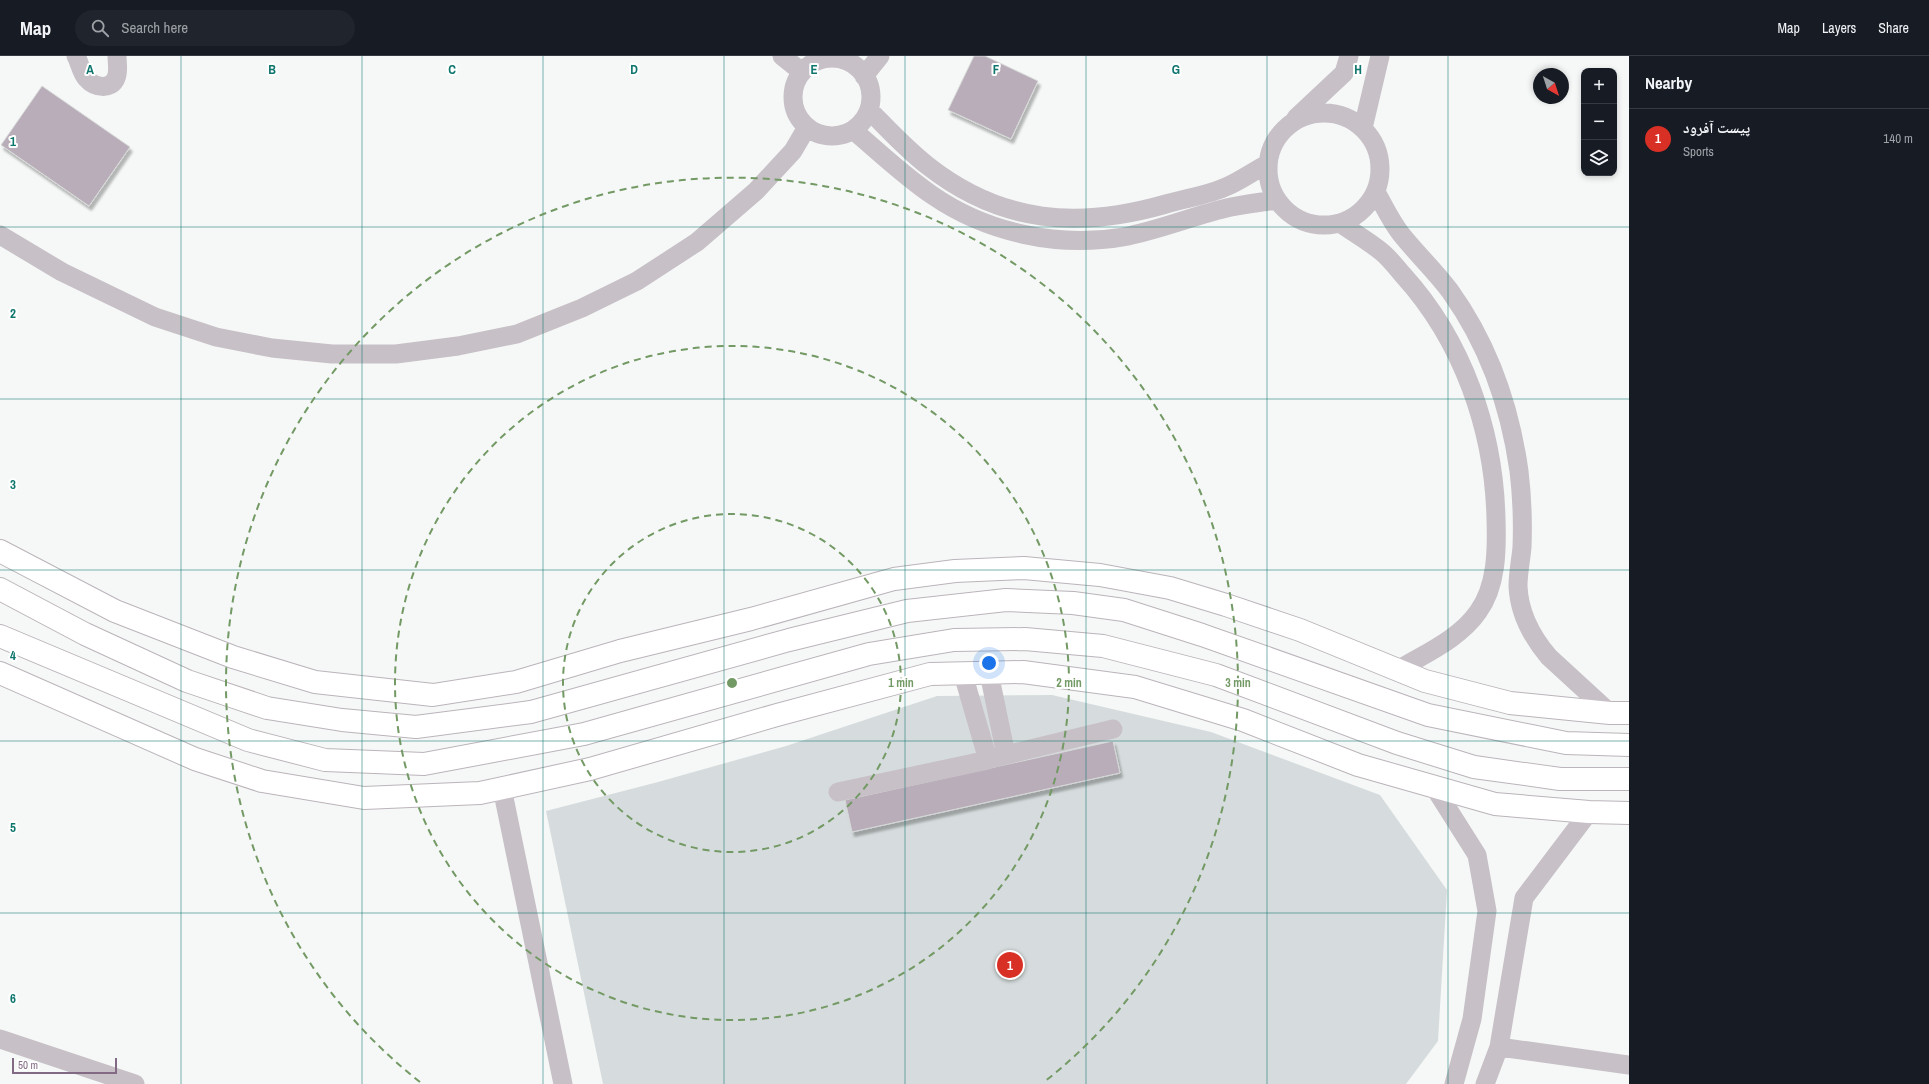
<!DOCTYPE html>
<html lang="en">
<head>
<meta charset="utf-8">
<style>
	:root { --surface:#171b24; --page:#20242c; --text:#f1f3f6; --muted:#9ea1a6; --line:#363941; --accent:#d93025 }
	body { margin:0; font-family:"Archivo Narrow","Noto Naskh Arabic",sans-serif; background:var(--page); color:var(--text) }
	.controls { position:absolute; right:12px; top:12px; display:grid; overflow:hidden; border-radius:8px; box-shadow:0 2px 6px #0003 }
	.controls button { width:36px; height:36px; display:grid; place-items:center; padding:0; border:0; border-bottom:1px solid var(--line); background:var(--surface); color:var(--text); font:20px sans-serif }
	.compass { position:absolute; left:1533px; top:12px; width:36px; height:36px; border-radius:50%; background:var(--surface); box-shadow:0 2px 6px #0003; rotate:141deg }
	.scale { position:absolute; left:12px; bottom:10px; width:105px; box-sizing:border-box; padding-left:4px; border:2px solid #836a84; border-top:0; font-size:11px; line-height:14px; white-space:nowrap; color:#836a84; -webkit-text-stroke:3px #fff; paint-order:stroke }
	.you { position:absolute; left:989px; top:607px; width:14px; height:14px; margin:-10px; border:3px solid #fff; border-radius:50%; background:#1a73e8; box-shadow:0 0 0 6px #1a73e833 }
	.badge { display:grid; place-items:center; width:26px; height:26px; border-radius:50%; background:var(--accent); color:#fff; font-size:13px; font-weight:700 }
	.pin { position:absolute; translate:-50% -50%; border:2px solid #fff; box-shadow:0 1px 4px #0006 }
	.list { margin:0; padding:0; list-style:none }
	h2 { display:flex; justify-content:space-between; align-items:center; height:52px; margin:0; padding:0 16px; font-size:17px }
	h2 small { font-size:13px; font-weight:400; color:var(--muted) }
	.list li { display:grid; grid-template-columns:26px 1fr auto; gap:12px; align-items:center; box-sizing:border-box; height:60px; padding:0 16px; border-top:1px solid var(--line) }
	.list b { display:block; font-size:15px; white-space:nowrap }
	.list p { margin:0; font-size:13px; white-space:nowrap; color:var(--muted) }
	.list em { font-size:13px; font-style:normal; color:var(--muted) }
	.icon { flex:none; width:22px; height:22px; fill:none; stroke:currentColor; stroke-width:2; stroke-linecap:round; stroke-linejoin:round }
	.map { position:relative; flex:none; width:1629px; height:1028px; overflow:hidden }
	header { display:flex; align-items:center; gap:24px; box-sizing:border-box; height:56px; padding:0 20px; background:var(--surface); border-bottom:1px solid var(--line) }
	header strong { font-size:19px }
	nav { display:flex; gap:22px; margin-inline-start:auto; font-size:14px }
	.search { width:280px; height:36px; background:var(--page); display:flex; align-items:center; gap:10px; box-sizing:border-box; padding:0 14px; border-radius:22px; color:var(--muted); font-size:15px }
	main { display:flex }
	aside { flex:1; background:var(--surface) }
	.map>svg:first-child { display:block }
	.green { fill:#d6dcdd }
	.building { fill:#b8adb9; stroke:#d8dad9; filter:url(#shadow) }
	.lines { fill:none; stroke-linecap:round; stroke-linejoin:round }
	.major-casing { stroke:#bbb4bb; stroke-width:24 }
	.minor { stroke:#c7c0c7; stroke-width:19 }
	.major { stroke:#fff; stroke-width:22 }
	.grid { fill:none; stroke:#0f766e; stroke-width:1; stroke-opacity:0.55 }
	.ring { fill:none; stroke:#739964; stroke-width:2; stroke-dasharray:7 5 }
	.grid-label { font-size:13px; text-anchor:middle; font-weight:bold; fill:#0f766e; stroke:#fff; stroke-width:4; stroke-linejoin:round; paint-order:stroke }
	.centre { fill:#739964; stroke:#fff; stroke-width:2 }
	.ring-label { font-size:12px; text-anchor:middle; font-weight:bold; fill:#739964; stroke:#fff; stroke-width:4; stroke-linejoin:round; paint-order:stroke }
</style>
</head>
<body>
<header>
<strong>Map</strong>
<div class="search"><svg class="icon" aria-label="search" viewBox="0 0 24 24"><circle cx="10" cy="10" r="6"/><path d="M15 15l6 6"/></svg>Search here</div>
<nav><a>Map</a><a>Layers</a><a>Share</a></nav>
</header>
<main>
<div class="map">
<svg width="1629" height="1028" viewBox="0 0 1629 1028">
	<defs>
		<filter id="shadow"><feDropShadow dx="2.5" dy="4.5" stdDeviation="1" flood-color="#0004"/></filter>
	</defs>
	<rect width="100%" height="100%" fill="#f6f8f7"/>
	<path class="green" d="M1052,639L1211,676L1380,739L1447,834L1438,985L1406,1028H603L546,755L658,726L786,690L937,640Z"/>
	<path class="building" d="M974,0H985L1038,25L1011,83L948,54Z
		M42,30L130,91L89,150L1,89Z
		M1113,685L1120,717L852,776L845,744Z"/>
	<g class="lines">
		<defs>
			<path id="major" d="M0,495L115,555L233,601L315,626L433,639L516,626L620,595L751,563L894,523L955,515L1024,512L1100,519L1170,532L1226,549L1300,574L1425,625L1510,647L1610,657H1629
				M0,533L85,578L187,625L267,652L342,664L416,671L531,656L789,584L907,555L1006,544L1073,547L1124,554L1202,579L1428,659L1566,687L1629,689
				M0,580L248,684L325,704L424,708L584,678L869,598L954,584L1025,583L1103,590L1216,619L1397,687L1474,711L1560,723H1629
				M0,617L195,703L262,725L364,742L480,737L590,713L777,659L930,618L1023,616L1135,631L1243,664L1358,709L1495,748L1589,756L1629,757"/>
		</defs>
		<use href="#major" class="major-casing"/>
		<path class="minor" d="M76,0C80,7 81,17 87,23C94,31 111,35 116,22C119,16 117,7 117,0
			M782,0L802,16
			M793 41a39 39 0 1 1 78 0a39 39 0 1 1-78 0Z
			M864,20L880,0
			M869,54C888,73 906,93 928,110C1002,168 1079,173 1166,148C1186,142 1209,139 1228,130C1241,124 1254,115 1267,108
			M1268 113a56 56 0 1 1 112 0a56 56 0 1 1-112 0Z
			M1296,62L1344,17L1349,0
			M1363,72L1380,0
			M853,74C879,96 904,120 932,139C987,177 1058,192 1123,181C1160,174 1195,159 1231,151C1246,148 1261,146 1276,144
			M1376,136C1384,150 1391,165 1401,178C1417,198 1435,215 1450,235C1488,288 1510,351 1519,415C1522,440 1523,465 1522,491C1521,503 1518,517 1518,530C1519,556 1532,581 1549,601L1610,657
			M1340,167C1354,177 1370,186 1383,197C1390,203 1397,212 1403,219C1463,285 1494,374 1496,463C1497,493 1497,530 1478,556C1459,583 1426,597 1398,614
			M0,179L62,216L155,261L216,281L272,292L332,298H396L458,290L517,278L582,252L637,225L697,186L756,135L793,95L807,71
			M989,617L1006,699L994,702
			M1006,699L1113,673
			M1434,731L1477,799L1487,855L1472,963L1454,1028
			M502,732L563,1028
			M838,736L988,704L963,618
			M0,983L135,1028
			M1499,991L1629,1009
			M1485,1028L1499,991L1524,842L1589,756"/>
		<use href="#major" class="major"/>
	</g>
	<path class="grid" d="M181,0V1028M362,0V1028M543,0V1028M724,0V1028M905,0V1028M1086,0V1028M1267,0V1028M1448,0V1028M0,171H1629M0,343H1629M0,514H1629M0,685H1629M0,857H1629"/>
	<g class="ring">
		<circle cx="732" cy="627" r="169"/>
		<circle cx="732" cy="627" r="337"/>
		<path d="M420 1026A506 506 0 1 1 1044 1026"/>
	</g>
	<g class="grid-label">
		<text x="90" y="18">A</text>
		<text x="272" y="18">B</text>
		<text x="452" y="18">C</text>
		<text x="634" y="18">D</text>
		<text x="814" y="18">E</text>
		<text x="996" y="18">F</text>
		<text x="1176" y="18">G</text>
		<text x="1358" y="18">H</text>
		<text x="13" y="90">1</text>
		<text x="13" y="262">2</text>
		<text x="13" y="433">3</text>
		<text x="13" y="604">4</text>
		<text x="13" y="776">5</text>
		<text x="13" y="947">6</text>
	</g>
	<circle cx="732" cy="627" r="6" class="centre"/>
	<g class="ring-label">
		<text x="901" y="631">1 min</text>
		<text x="1069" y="631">2 min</text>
		<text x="1238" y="631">3 min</text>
	</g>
</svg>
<div class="controls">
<button>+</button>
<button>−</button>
<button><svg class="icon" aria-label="layers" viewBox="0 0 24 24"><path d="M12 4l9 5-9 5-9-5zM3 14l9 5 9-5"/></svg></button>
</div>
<svg class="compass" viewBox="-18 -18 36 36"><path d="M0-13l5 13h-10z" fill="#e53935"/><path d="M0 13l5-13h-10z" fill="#9ea1a6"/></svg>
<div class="scale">50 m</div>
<div class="you"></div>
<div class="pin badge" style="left:1010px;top:909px">1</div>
</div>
<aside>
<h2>Nearby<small></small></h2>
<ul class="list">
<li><span class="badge">1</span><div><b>پیست آفرود</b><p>Sports</p></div><em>140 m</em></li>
</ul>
</aside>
</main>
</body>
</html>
